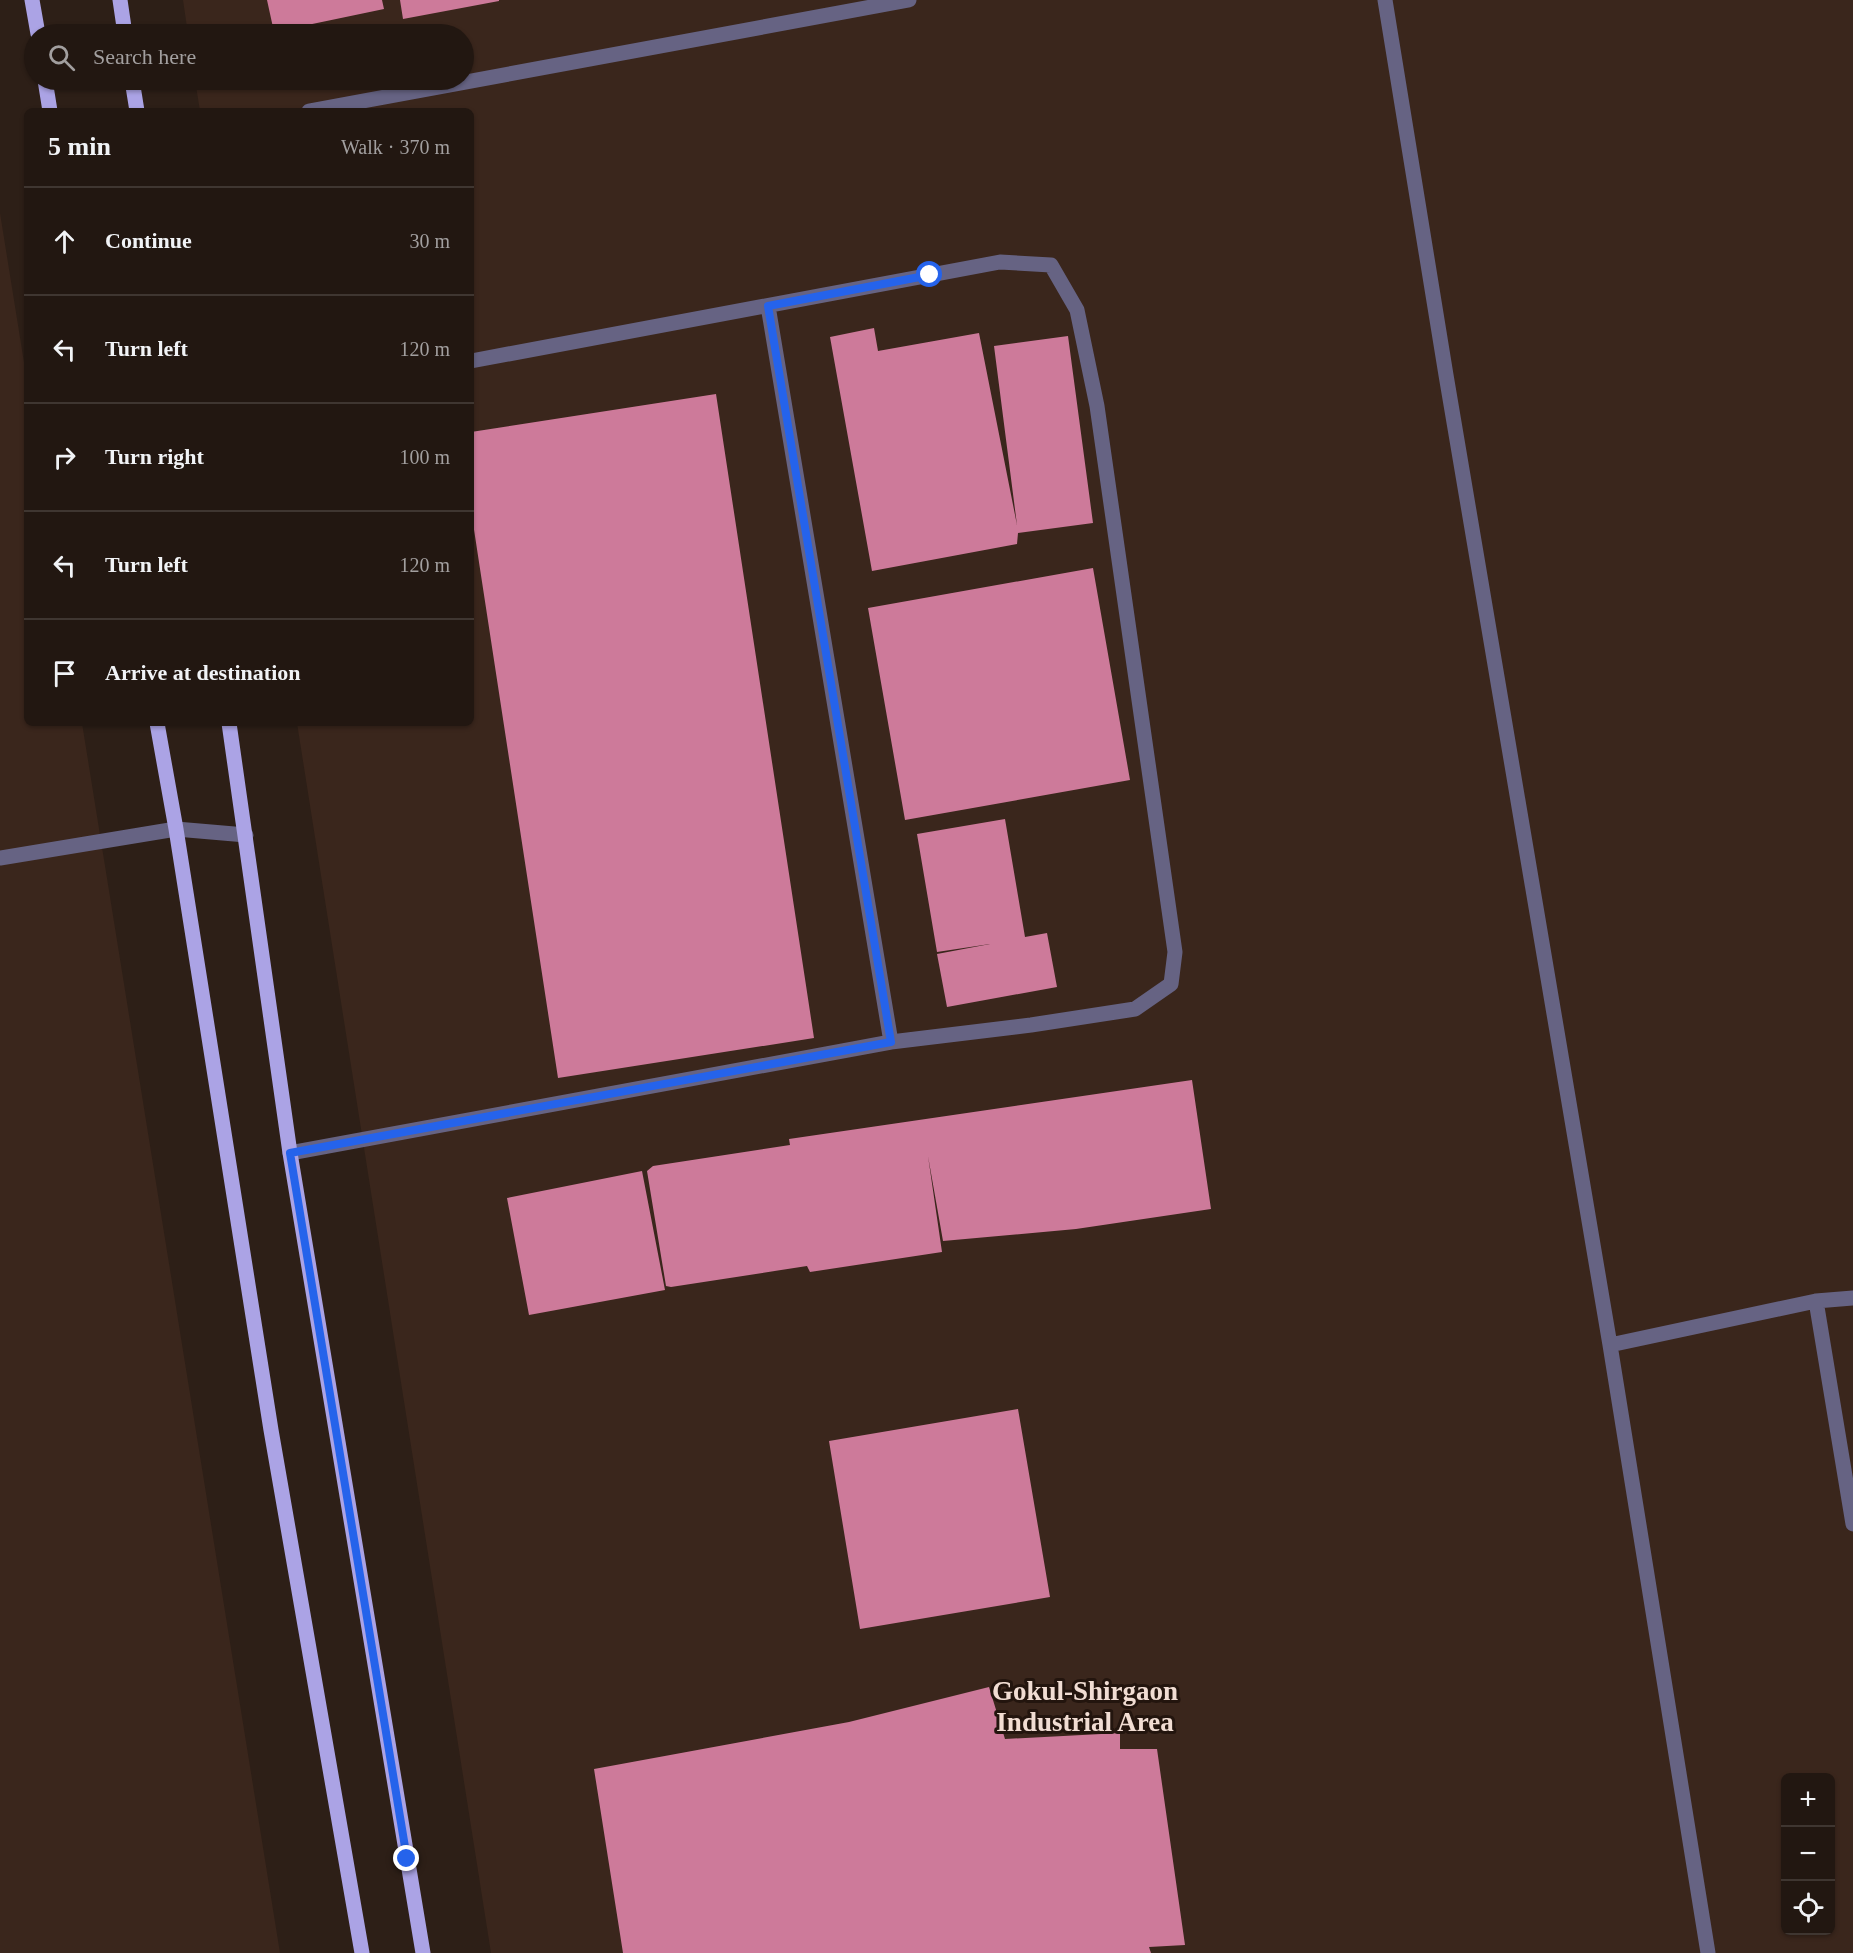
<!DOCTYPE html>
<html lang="en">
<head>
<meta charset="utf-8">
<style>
	:root { --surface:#221711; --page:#2e241f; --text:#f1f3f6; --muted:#a29f9f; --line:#3f3631 }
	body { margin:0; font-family:Georgia,serif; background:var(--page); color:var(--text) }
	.controls { position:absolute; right:18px; bottom:18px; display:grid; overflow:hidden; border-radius:9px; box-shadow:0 2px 4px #0004 }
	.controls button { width:54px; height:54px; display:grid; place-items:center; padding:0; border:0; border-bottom:2px solid var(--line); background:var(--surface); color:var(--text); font:30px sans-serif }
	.stop { position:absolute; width:18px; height:18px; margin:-14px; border:4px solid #2563eb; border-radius:50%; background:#fff }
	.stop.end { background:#2563eb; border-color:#fff; box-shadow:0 2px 6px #0008 }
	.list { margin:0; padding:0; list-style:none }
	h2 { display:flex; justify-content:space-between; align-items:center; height:78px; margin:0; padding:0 24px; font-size:26px }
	h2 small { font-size:20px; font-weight:400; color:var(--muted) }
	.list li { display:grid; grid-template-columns:39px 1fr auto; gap:18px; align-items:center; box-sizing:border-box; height:108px; padding:0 24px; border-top:2px solid var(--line) }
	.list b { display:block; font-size:22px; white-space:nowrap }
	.list em { font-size:20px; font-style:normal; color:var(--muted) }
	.icon { flex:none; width:33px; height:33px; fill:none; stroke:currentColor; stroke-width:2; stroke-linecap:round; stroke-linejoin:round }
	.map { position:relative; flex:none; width:1853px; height:1953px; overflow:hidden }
	.search { position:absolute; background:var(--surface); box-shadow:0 2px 4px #0004; left:24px; top:24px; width:450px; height:66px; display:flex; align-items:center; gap:15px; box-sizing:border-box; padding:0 21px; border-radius:33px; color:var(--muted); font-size:22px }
	.panel { position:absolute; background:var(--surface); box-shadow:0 2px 4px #0004; left:24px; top:108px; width:450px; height:618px; border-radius:9px }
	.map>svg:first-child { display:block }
	.built { fill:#3a261c; fill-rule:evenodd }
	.building { fill:#cd7a9a }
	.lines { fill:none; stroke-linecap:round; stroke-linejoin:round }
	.minor { stroke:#666383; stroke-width:15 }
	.major { stroke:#aba3e5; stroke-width:15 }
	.route { stroke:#2563eb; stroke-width:8 }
	.labels { text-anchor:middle; stroke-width:6; stroke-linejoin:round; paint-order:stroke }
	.district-label { font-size:27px; font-weight:bold; fill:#f1ddd3; stroke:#23150e }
</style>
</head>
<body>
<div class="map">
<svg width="1853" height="1953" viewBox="0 0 1853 1953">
	<rect width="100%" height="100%" fill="#2d1f17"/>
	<path class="built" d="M183,0H1853V1953H491L297,723H471V111H200L195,80H464V34H188ZM1786,1778H1830V1930H1786Z
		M0,213L27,381V723H82L280,1953H0Z"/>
	<path class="building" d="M267,0H382L384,9L274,32Z
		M400,0H499V1L403,19Z
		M874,328L878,351L979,333L1017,525L994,346L1068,336L1093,523L1018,533L1017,544L872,571L830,337Z
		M716,394L814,1038L558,1078L471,510V432Z
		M1093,568L1130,780L905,820L868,608Z
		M1005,819L1025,937L1047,933L1057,987L947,1007L937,954L990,944L937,952L917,834Z
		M1192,1080L1211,1209L1076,1229L943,1241L928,1156L942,1252L810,1272L807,1266L671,1287L666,1286L647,1171L653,1166L790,1145L789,1139Z
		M642,1171L665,1290L529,1315L507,1198Z
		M1018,1409L1050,1597L860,1629L829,1441Z
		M989,1687L1005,1739L1120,1733V1749H1157L1185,1945L1149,1947L1151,1953H623L594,1769L849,1722Z"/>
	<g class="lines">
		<path class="minor" d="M1385,0L1446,375L1610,1345L1708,1953
			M309,111L909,0
			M768,306L891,1042
			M0,858L176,829L246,835
			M290,1153L891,1042L1031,1025L1135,1009L1171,984L1175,952L1097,406L1077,310L1051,265L1000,262L471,361
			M1816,1301L1853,1524
			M1610,1345L1816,1301L1853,1298"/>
		<path class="major" d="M32,0L38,34
			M120,0L125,34
			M45,80L50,111
			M132,80L137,111
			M157,723L176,829L271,1430L362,1953
			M229,723L290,1153L423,1953"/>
	</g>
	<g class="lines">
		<path class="route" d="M407,1859L290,1153L891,1042L768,306L930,275"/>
	</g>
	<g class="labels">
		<g class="district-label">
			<text x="1085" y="1700">Gokul-Shirgaon<tspan x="1085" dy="31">Industrial Area</tspan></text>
		</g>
	</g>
</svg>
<div class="controls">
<button>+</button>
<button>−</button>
<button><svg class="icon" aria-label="locate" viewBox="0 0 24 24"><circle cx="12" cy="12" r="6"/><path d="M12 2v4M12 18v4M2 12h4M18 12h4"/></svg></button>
</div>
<div class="stop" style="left:930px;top:275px"></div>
<div class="stop end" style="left:407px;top:1859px"></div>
<div class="search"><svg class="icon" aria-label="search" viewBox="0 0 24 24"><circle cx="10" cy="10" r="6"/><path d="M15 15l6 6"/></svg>Search here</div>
<section class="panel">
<h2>5 min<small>Walk · 370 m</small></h2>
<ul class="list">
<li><svg class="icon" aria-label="ahead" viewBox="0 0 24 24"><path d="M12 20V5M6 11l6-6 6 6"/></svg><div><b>Continue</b></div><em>30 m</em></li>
<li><svg class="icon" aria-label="left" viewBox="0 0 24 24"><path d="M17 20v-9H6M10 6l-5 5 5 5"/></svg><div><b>Turn left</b></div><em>120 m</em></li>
<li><svg class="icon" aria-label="right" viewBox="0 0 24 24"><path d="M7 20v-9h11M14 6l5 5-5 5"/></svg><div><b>Turn right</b></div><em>100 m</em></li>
<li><svg class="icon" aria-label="left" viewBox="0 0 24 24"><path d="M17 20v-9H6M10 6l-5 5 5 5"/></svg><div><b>Turn left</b></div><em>120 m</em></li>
<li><svg class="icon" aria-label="arrive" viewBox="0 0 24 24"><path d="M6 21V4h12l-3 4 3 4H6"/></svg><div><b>Arrive at destination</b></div></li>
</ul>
</section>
</div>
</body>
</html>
